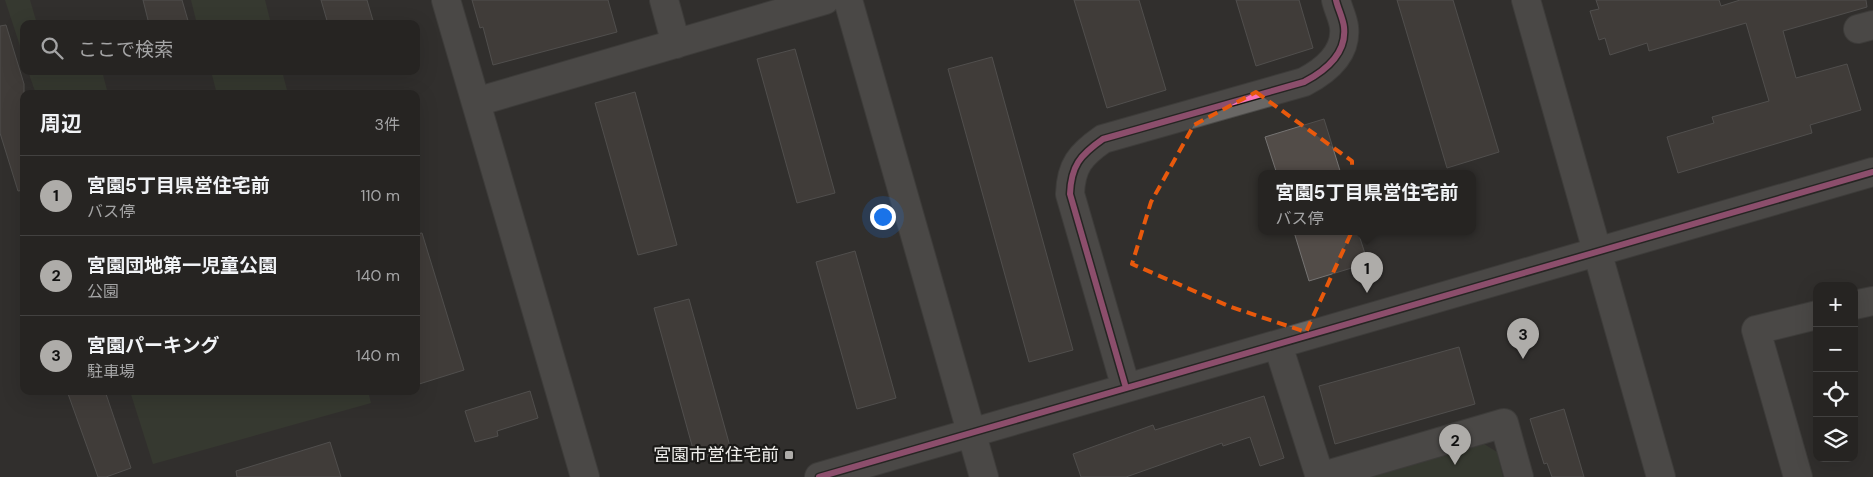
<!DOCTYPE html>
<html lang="ja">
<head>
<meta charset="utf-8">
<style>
	:root { --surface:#262422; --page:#32302f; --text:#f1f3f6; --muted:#a4a4a5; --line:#424140; --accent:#aeaca9 }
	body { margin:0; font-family:"DM Sans","Noto Sans JP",sans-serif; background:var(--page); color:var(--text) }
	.controls { position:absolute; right:15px; bottom:15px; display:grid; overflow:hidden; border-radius:10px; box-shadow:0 5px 20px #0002 }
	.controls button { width:45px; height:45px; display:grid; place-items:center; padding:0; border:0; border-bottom:1px solid var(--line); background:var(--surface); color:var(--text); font:25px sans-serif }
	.you { position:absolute; left:882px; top:216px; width:18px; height:18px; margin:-12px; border:4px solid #fff; border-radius:50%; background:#1a73e8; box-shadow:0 0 0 8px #1a73e833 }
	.badge { display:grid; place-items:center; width:32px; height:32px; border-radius:50%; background:var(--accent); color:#111; font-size:16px; font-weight:700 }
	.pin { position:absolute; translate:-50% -41px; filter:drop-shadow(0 1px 2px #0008) }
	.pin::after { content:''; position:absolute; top:26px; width:18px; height:15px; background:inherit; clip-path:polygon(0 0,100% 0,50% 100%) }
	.popup { position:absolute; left:1258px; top:170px; width:218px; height:65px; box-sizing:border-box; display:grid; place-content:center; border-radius:10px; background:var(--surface); filter:drop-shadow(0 1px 4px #0005); font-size:16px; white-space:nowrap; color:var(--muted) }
	.popup b { font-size:19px; color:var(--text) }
	.popup::after { content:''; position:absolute; left:50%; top:100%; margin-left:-10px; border:10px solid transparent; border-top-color:var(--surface) }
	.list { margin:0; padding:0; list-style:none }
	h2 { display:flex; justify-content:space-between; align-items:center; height:65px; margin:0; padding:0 20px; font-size:21px }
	h2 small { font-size:16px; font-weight:400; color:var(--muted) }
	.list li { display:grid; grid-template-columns:32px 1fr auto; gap:15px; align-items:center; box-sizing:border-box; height:80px; padding:0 20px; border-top:1px solid var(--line) }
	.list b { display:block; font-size:19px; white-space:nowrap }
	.list p { margin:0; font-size:16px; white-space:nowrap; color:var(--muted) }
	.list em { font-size:16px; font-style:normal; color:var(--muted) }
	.icon { flex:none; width:28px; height:28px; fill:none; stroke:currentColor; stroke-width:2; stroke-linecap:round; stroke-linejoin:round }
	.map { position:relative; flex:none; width:1873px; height:477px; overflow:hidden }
	.search { position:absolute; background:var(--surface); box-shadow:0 5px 20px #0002; left:20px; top:20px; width:400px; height:55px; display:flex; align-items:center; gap:12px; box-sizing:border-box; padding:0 18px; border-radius:10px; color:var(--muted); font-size:19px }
	.panel { position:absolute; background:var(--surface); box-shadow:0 5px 20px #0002; left:20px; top:90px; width:400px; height:305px; border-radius:10px }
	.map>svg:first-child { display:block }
	.green { fill:#3d4534 }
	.building { fill:#524c48; stroke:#767473 }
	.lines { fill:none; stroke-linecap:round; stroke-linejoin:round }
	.minor-casing { stroke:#4d4c4a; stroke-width:30 }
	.minor { stroke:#696765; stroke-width:28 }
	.cycleway-casing { stroke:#1a1917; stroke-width:9 }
	.cycleway { stroke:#fb73b8; stroke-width:6 }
	.marked { fill:none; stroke:#e8590c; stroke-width:4; stroke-dasharray:10 6; stroke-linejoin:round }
	.poi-dot { fill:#aeaca9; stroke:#1a1917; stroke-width:2 }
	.labels { text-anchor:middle; stroke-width:4.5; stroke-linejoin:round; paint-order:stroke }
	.poi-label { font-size:18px; fill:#f0efec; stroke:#1a1917; text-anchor:end }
</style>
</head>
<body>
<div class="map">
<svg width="1873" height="477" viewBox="0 0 1873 477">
	<rect width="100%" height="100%" fill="#32302d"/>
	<path class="green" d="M5,0H30L37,24H24V58Z
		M191,0H265L271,24H197Z
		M28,71H102L108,94H36Z
		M211,71H282L288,94H217Z
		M130,391H368L371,403L153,464Z
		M1484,444L1497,452L1503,477H1364Z"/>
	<path class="building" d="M143,0H182L189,24H149Z
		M321,0H367L374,24H328Z
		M472,0H608L617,32L493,65L483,27L480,28Z
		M1074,0H1139L1166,90L1107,108Z
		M1236,0H1299L1313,48L1256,66Z
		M1397,0H1453L1499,152L1447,168Z
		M1596,0H1719L1721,6L1740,0H1866L1867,7L1783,31L1796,78L1847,64L1861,110L1810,125L1812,133L1678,173L1667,137L1714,123L1712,117L1769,101L1746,23L1649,51L1647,43L1610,55L1605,38L1599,40L1590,11L1599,9Z
		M6,25L24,84V190L18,191L0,133V26Z
		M795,49L835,193L797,203L757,59Z
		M992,57L1073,350L1029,362L948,69Z
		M635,92L677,245L638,255L595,103Z
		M1324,119L1341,174H1277L1265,137Z
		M1294,232H1358L1368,263L1309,281Z
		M422,233L464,370L416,385V234Z
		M855,251L896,398L857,409L816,262Z
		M689,299L731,450L696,460L654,308Z
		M1459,347L1475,404L1335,444L1319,386Z
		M67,391H105L131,468L106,477H98Z
		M530,391L538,418L497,431L498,436L475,442L465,411Z
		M1264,396L1284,458L1260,466L1250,437L1223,446L1222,443L1126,477H1081L1073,454L1153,425L1155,430Z
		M1564,409L1584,477H1552L1547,463L1544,464L1530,419Z
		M330,442L341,477H237L236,471Z"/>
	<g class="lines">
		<defs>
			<path id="minor" d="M446,0L585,477
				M664,0L676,44
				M848,0L984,477
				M1526,0L1661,477
				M1858,29L1873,25
				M476,102L825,0
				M1854,305L1873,301
				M1278,345L1320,477
				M1126,388L1070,194C1071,166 1080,155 1103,139L1304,82C1325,71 1347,54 1344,27C1343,18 1338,9 1336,0
				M819,477L1873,172
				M1320,477L1504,423L1519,477
				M1798,477L1756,330L1817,315"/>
		</defs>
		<use href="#minor" class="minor-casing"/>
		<use href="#minor" class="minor"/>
		<defs>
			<path id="cycleway" d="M1126,388L1070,194C1071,166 1080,155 1103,139L1304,82C1325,71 1347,54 1344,27C1343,18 1338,9 1336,0
				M819,477L1873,172"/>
		</defs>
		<use href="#cycleway" class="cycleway-casing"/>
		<use href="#cycleway" class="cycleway"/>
	</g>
	<path d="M0 0H1873V477H0ZM1256,92L1352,161L1353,229L1306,332L1231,307L1132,264L1151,202L1194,125Z" fill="#32302d" fill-opacity=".55" fill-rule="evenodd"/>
	<path class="marked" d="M1256,92L1352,161L1353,229L1306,332L1231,307L1132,264L1151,202L1194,125Z"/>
	<rect class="poi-dot" x="784" y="450" width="10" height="10" rx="2.5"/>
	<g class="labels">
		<g class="poi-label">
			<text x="779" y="461">宮園市営住宅前</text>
		</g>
	</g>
</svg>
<div class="controls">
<button>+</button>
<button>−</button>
<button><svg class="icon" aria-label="locate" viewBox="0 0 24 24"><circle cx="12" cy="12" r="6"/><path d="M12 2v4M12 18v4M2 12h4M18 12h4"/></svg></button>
<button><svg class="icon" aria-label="layers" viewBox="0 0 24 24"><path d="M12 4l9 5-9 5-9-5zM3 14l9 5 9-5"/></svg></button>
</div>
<div class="you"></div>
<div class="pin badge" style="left:1367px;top:293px">1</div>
<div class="popup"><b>宮園5丁目県営住宅前</b>バス停</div>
<div class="pin badge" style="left:1455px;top:465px">2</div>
<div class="pin badge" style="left:1523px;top:359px">3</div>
<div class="search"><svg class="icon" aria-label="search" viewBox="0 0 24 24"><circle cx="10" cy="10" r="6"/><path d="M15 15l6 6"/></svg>ここで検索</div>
<section class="panel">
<h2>周辺<small>3件</small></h2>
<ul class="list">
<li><span class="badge">1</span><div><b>宮園5丁目県営住宅前</b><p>バス停</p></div><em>110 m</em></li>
<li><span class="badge">2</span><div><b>宮園団地第一児童公園</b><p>公園</p></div><em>140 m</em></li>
<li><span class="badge">3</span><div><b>宮園パーキング</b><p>駐車場</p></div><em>140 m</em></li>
</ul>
</section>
</div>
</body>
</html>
